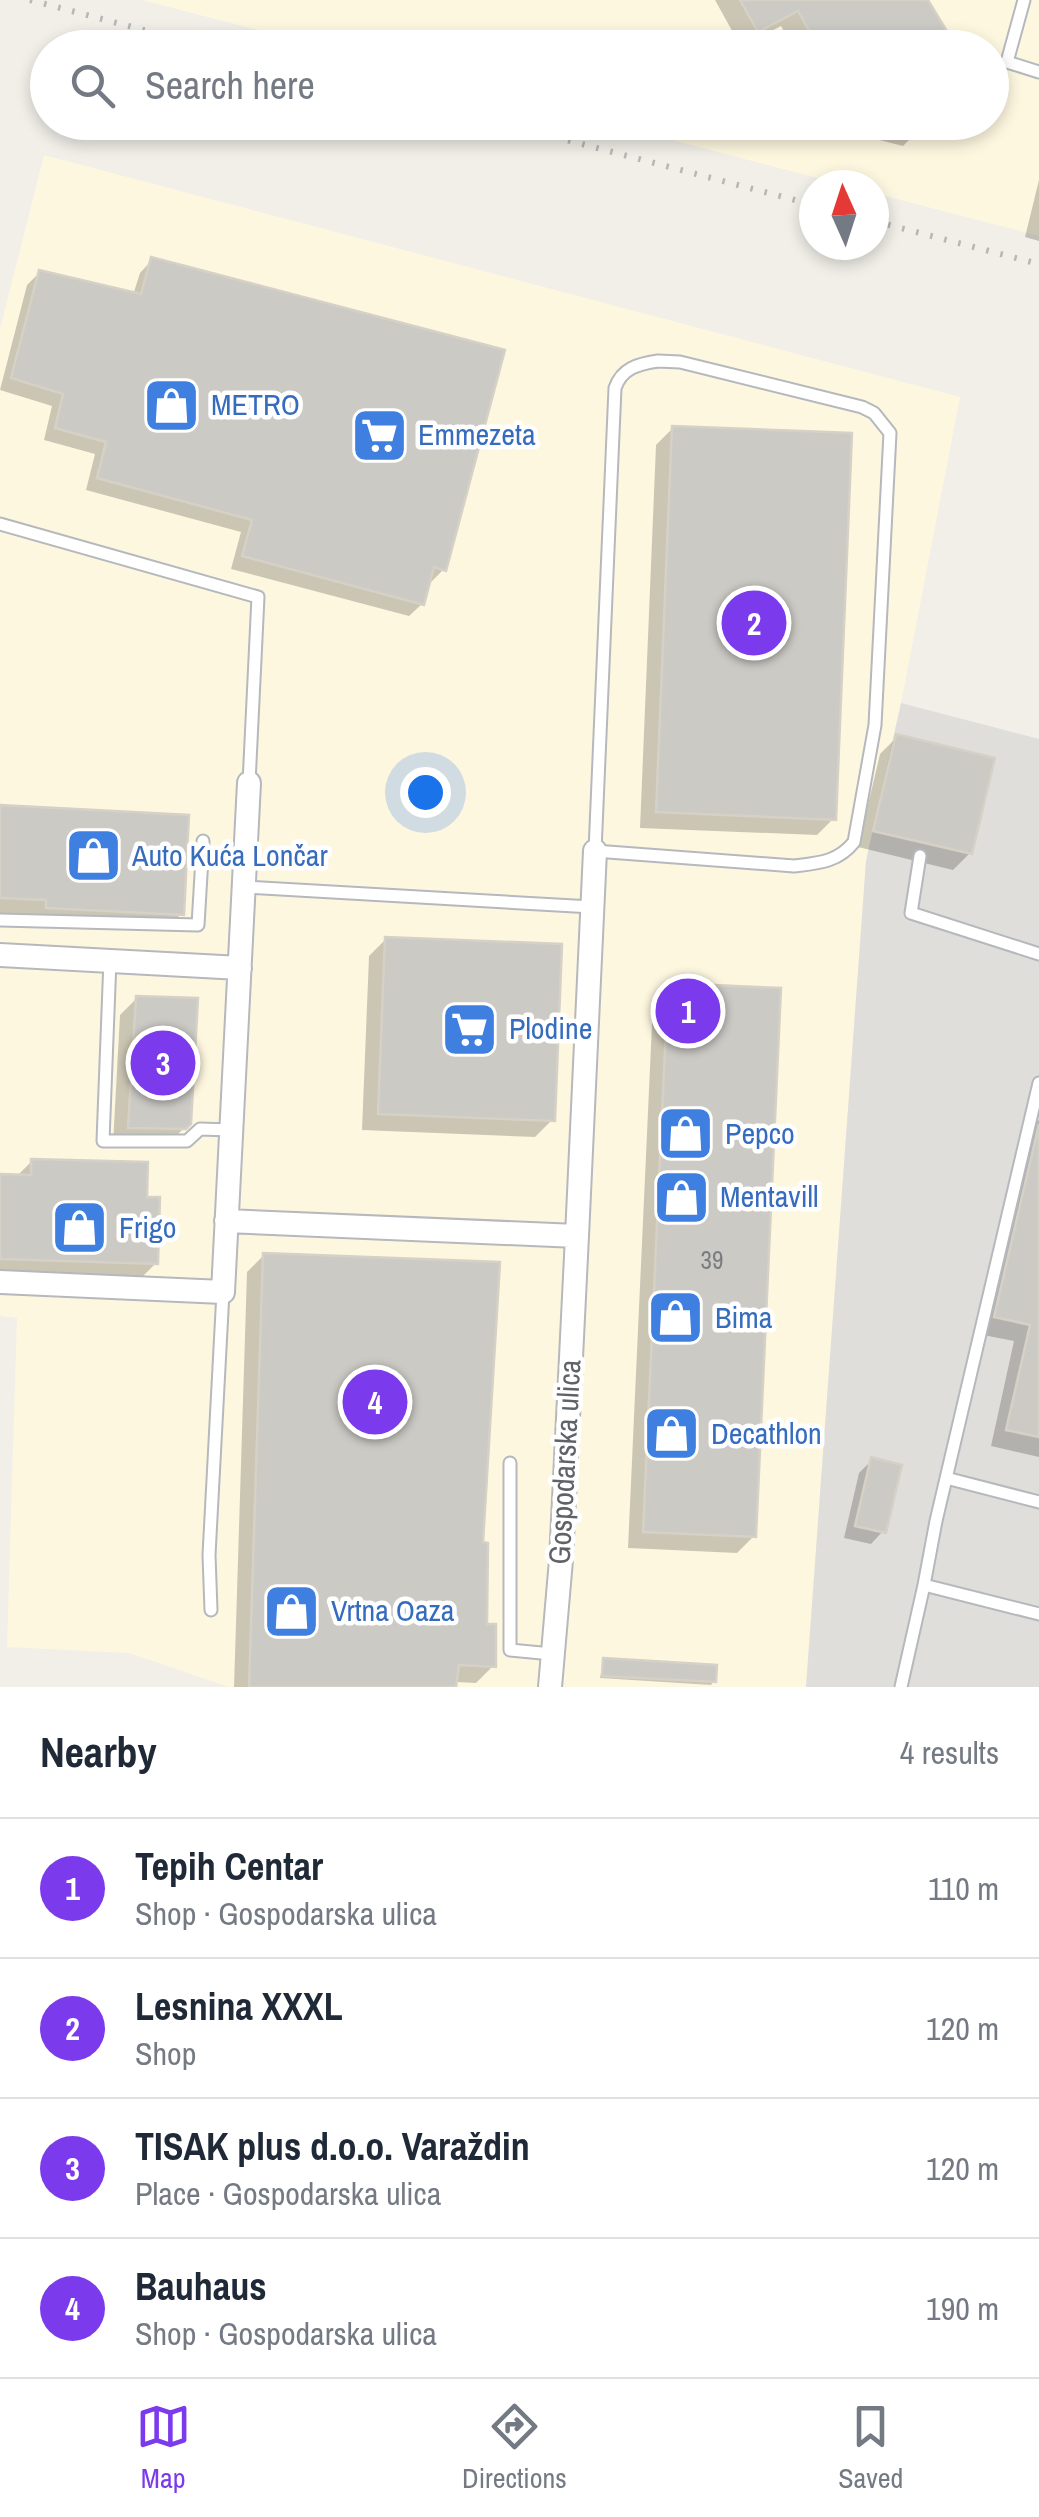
<!DOCTYPE html>
<html lang="en">
<head>
<meta charset="utf-8">
<style>
	:root { --surface:#fff; --page:#f2f2f3; --text:#1f2937; --muted:#747a83; --line:#e0e1e3; --accent:#7c3aed }
	body { margin:0; font-family:"Archivo Narrow",sans-serif; background:var(--page); color:var(--text) }
	.compass { position:absolute; left:799px; top:170px; width:90px; height:90px; border-radius:50%; background:var(--surface); box-shadow:0 5px 15px #0003; rotate:357deg }
	.you { position:absolute; left:425px; top:792px; width:35px; height:35px; margin:-25px; border:8px solid #fff; border-radius:50%; background:#1a73e8; box-shadow:0 0 0 15px #1a73e833 }
	.badge { display:grid; place-items:center; width:65px; height:65px; border-radius:50%; background:var(--accent); color:#fff; font-size:32px; font-weight:700 }
	.pin { position:absolute; translate:-50% -50%; border:5px solid #fff; box-shadow:0 2px 10px #0006 }
	.list { margin:0; padding:0; list-style:none }
	h2 { display:flex; justify-content:space-between; align-items:center; height:130px; margin:0; padding:0 40px; font-size:42px }
	h2 small { font-size:32px; font-weight:400; color:var(--muted) }
	.list li { display:grid; grid-template-columns:65px 1fr auto; gap:30px; align-items:center; box-sizing:border-box; height:140px; padding:0 40px; border-top:2px solid var(--line) }
	.list b { display:block; font-size:38px; white-space:nowrap }
	.list p { margin:0; font-size:32px; white-space:nowrap; color:var(--muted) }
	.list em { font-size:32px; font-style:normal; color:var(--muted) }
	.icon { flex:none; width:55px; height:55px; fill:none; stroke:currentColor; stroke-width:2; stroke-linecap:round; stroke-linejoin:round }
	.map { position:relative; flex:none; width:1039px; height:1687px; overflow:hidden }
	.search { position:absolute; background:var(--surface); box-shadow:0 5px 15px #0003; left:30px; right:30px; top:30px; height:110px; display:flex; align-items:center; gap:25px; box-sizing:border-box; padding:0 35px; border-radius:55px; color:var(--muted); font-size:38px }
	.sheet { height:690px; background:var(--surface) }
	nav { display:flex; justify-content:space-around; align-items:center; box-sizing:border-box; height:140px; border-top:2px solid var(--line); background:var(--surface); font-size:28px; color:var(--muted) }
	nav a { display:grid; justify-items:center; gap:5px }
	nav .on { color:var(--accent) }
	.map>svg:first-child { display:block }
	.commercial { fill:#fef7e0 }
	.industrial { fill:#e0deda }
	.shadow { fill:#0003 }
	.building { fill:#cccac5; stroke:#d6d1c6; stroke-width:2.5 }
	.lines { fill:none; stroke-linecap:round; stroke-linejoin:round }
	.lane-casing { stroke:#b5b8bc; stroke-width:15 }
	.street-casing { stroke:#b5b8bc; stroke-width:26 }
	.lane { stroke:#fff; stroke-width:11 }
	.street { stroke:#fff; stroke-width:22 }
	.rail { stroke:#b6b7b8; stroke-width:6; stroke-dasharray:2.5 12; stroke-linecap:butt }
	.labels { text-anchor:middle; stroke-width:9; stroke-linejoin:round; paint-order:stroke }
	.number-label { font-size:25px; fill:#7a7d7f }
	.shop-label { font-size:30px; fill:#366cbe; stroke:#fff; text-anchor:start }
	.street-label { font-size:30px; fill:#5f6368; stroke:#fff }
</style>
</head>
<body>
<div class="map">
<svg width="1039" height="1687" viewBox="0 0 1039 1687">
	<rect width="100%" height="100%" fill="#f1efe8"/>
	<path class="commercial" d="M142,0H1039V236L874,193V185H845L607,123L992,122V48L323,47Z
		M44,155L960,397L901,703L866,861L806,1687H229L129,1653L7,1647L17,1318L0,1316V329Z"/>
	<path class="industrial" d="M901,703L1039,739V1687H806L866,861Z"/>
	<path class="shadow" d="M715,0H925L945,48H793L781,26L741,47Z
		M836,122H922L920,129L903,146L840,130Z
		M1039,180V241L1025,237Z
		M152,260L443,570L431,582L428,581L422,604L409,616L231,569L241,532L86,490L95,454L44,440L52,406L0,390L27,285L40,272L133,295L140,273Z
		M673,428L834,818L817,835L640,828L656,445Z
		M897,737L970,853L953,870L858,847L880,754Z
		M0,808L181,914L164,931L30,924L0,915Z
		M386,939L552,1120L535,1137L362,1130L369,956Z
		M669,985L754,1536L737,1553L628,1548L653,1002Z
		M137,998L189,1123L167,1145L113,1144L120,1015Z
		M1039,1120V1457L991,1446L1014,1341L978,1334L1025,1134Z
		M32,1161L144,1199L156,1263L139,1280L0,1275V1177H16Z
		M264,1255L480,1544L485,1626L493,1666L476,1683L456,1682L455,1687H234L247,1272Z
		M872,1460L883,1531L871,1544L844,1538L859,1473Z
		M604,1660L714,1681L711,1685L600,1678Z"/>
	<path class="building" d="M740,0H928L951,38L948,48H819L798,11L758,32Z
		M151,257L505,350L446,571L434,567L424,605L242,556L252,520L97,478L106,442L55,428L63,394L11,378L39,270L141,294Z
		M672,426L852,433L836,820L656,812Z
		M896,734L995,758L972,854L873,831Z
		M0,805L189,815L184,915L46,908V900L0,898Z
		M385,937L562,944L555,1121L378,1114Z
		M668,983L781,988L756,1537L643,1532Z
		M136,996L198,998L191,1124L186,1129L128,1128Z
		M1039,1124V1437L1006,1430L1030,1325L994,1317Z
		M31,1159L148,1162L147,1197H160L158,1264L0,1259V1174L31,1175Z
		M263,1253L500,1262L483,1542L488,1543L487,1624H496V1667L459,1665L456,1687H249Z
		M871,1457L902,1465L886,1533L855,1526Z
		M603,1658L717,1665L716,1682L602,1676Z"/>
	<g class="lines">
		<defs>
			<path id="lane" d="M1024,0L1007,62L1039,72
				M658,361L680,362L862,407L874,413L890,433L875,725L854,842C838,862 819,863 794,866L595,851L615,388C622,368 638,364 658,361Z
				M0,524L258,597L249,783
				M920,856L911,913L1039,954
				M244,887L592,907
				M0,920L198,925L203,841
				M110,960L103,1141H187L200,1129L231,1130
				M1039,1083L936,1521L924,1585L1039,1614
				M510,1463V1650L552,1654
				M946,1478L1039,1502
				M211,1610L209,1555L223,1292
				M901,1687L924,1585"/>
			<path id="street" d="M0,955L240,968
				M226,1221L577,1236L561,1560L550,1687
				M577,1236L595,851
				M0,1282L223,1292L249,783"/>
		</defs>
		<use href="#lane" class="lane-casing"/>
		<use href="#street" class="street-casing"/>
		<use href="#lane" class="lane"/>
		<use href="#street" class="street"/>
		<path class="rail" d="M30,0L212,48
			M498,122L814,205
			M874,221L1039,264"/>
	</g>
	<defs>
		<symbol id="shop-square" viewBox="-11 -11 22 22"><rect x="-9" y="-9" width="18" height="18" rx="4" fill="#3f7fe0" stroke="#fff"/><path d="M-5-2.5h2.3a2.7 3.5 0 0 1 5.4 0H5L5.5 6h-11ZM-1.5-2.5h3a1.5 2.3 0 0 0-3 0Z" fill="#fff"/></symbol>
		<symbol id="supermarket-square" viewBox="-11 -11 22 22"><rect x="-9" y="-9" width="18" height="18" rx="4" fill="#3f7fe0" stroke="#fff"/><path d="M-6-5.5h2.5l.6 2H6L4.5 2H-2.5L-4.4-4H-6ZM-1.5 3.2a1.3 1.3 0 1 0 .1 0ZM3 3.2a1.3 1.3 0 1 0 .1 0Z" fill="#fff"/></symbol>
	</defs>
	<g fill-rule="evenodd">
		<use href="#shop-square" x="140" y="374" width="63" height="63"/>
		<use href="#supermarket-square" x="348" y="404" width="63" height="63"/>
		<use href="#shop-square" x="62" y="824" width="63" height="63"/>
		<use href="#supermarket-square" x="438" y="998" width="63" height="63"/>
		<use href="#shop-square" x="654" y="1102" width="63" height="63"/>
		<use href="#shop-square" x="650" y="1166" width="63" height="63"/>
		<use href="#shop-square" x="48" y="1196" width="63" height="63"/>
		<use href="#shop-square" x="644" y="1286" width="63" height="63"/>
		<use href="#shop-square" x="640" y="1402" width="63" height="63"/>
		<use href="#shop-square" x="260" y="1580" width="63" height="63"/>
	</g>
	<g class="labels">
		<g class="number-label">
			<text x="712" y="1269">39</text>
		</g>
		<g class="shop-label">
			<text x="211" y="415">METRO</text>
			<text x="418" y="445">Emmezeta</text>
			<text x="132" y="866">Auto Kuća Lončar</text>
			<text x="509" y="1039">Plodine</text>
			<text x="725" y="1144">Pepco</text>
			<text x="720" y="1207">Mentavill</text>
			<text x="119" y="1238">Frigo</text>
			<text x="715" y="1328">Bima</text>
			<text x="711" y="1444">Decathlon</text>
			<text x="331" y="1621">Vrtna Oaza</text>
		</g>
		<g class="street-label">
			<text transform="translate(565 1462) rotate(-87)" y="10">Gospodarska ulica</text>
		</g>
	</g>
</svg>
<svg class="compass" viewBox="-18 -18 36 36"><path d="M0-13l5 13h-10z" fill="#e53935"/><path d="M0 13l5-13h-10z" fill="#747a83"/></svg>
<div class="you"></div>
<div class="pin badge" style="left:688px;top:1011px">1</div>
<div class="pin badge" style="left:754px;top:623px">2</div>
<div class="pin badge" style="left:163px;top:1063px">3</div>
<div class="pin badge" style="left:375px;top:1402px">4</div>
<div class="search"><svg class="icon" aria-label="search" viewBox="0 0 24 24"><circle cx="10" cy="10" r="6"/><path d="M15 15l6 6"/></svg>Search here</div>
</div>
<section class="sheet">
<h2>Nearby<small>4 results</small></h2>
<ul class="list">
<li><span class="badge">1</span><div><b>Tepih Centar</b><p>Shop · Gospodarska ulica</p></div><em>110 m</em></li>
<li><span class="badge">2</span><div><b>Lesnina XXXL</b><p>Shop</p></div><em>120 m</em></li>
<li><span class="badge">3</span><div><b>TISAK plus d.o.o. Varaždin</b><p>Place · Gospodarska ulica</p></div><em>120 m</em></li>
<li><span class="badge">4</span><div><b>Bauhaus</b><p>Shop · Gospodarska ulica</p></div><em>190 m</em></li>
</ul>
</section>
<nav>
<a class="on"><svg class="icon" aria-label="map" viewBox="0 0 24 24"><path d="M3 6l6-2 6 2 6-2v14l-6 2-6-2-6 2zM9 4v14M15 6v14"/></svg>Map</a>
<a><svg class="icon" aria-label="directions" viewBox="0 0 24 24"><path d="M12 3l9 9-9 9-9-9zM9 14v-3h6M13 9l2 2-2 2"/></svg>Directions</a>
<a><svg class="icon" aria-label="saved" viewBox="0 0 24 24"><path d="M7 4h10v16l-5-4-5 4z"/></svg>Saved</a>
</nav>
</body>
</html>
